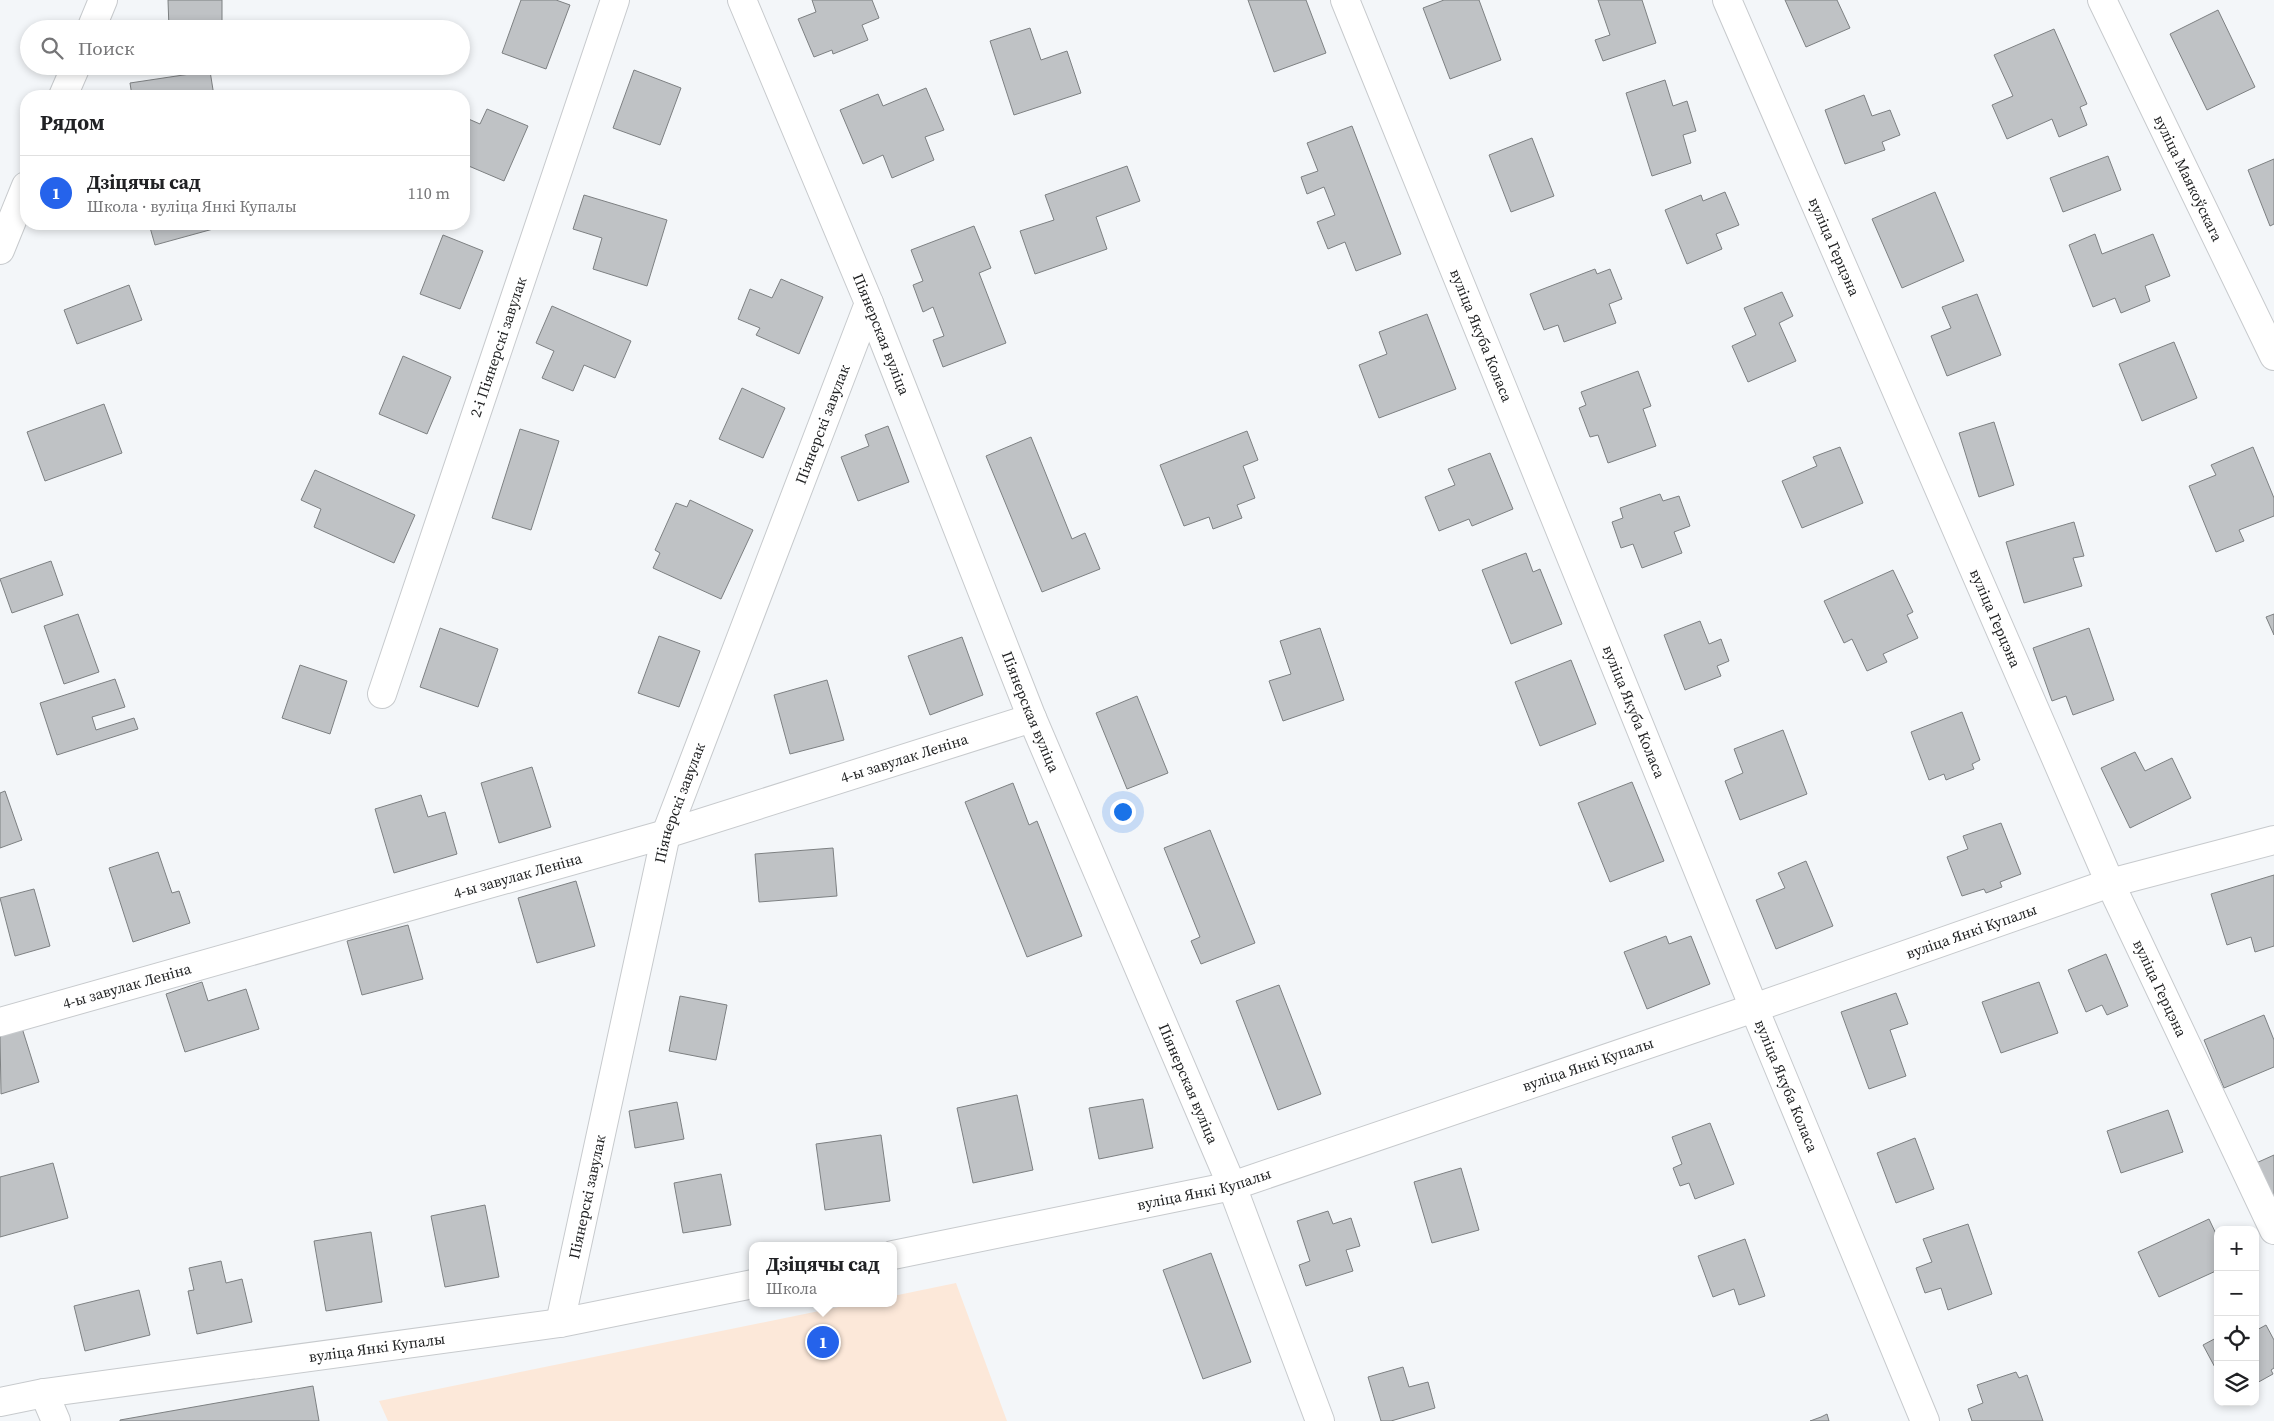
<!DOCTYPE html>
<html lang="ru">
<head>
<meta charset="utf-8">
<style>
	:root { --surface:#fff; --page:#f2f2f2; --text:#202124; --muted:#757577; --line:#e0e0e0; --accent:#2563eb }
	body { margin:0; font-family:"Source Serif 4",serif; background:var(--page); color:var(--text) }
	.controls { position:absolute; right:15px; bottom:15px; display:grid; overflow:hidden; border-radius:10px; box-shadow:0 2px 8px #0003 }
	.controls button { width:45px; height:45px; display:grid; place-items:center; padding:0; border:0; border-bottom:1px solid var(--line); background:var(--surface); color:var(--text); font:25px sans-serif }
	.you { position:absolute; left:1122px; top:811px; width:18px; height:18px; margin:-12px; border:4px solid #fff; border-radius:50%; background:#1a73e8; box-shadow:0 0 0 8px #1a73e833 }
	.badge { display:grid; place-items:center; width:32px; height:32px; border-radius:50%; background:var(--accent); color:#fff; font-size:16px; font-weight:700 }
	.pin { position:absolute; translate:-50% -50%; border:2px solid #fff; box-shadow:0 1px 5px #0006 }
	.popup { position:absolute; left:749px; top:1242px; width:148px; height:65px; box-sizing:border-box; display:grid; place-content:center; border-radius:10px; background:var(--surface); filter:drop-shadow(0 1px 4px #0005); font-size:16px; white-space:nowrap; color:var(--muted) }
	.popup b { font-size:19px; color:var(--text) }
	.popup::after { content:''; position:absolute; left:50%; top:100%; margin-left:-10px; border:10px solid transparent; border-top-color:var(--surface) }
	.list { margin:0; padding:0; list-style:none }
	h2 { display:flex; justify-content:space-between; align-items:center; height:65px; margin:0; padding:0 20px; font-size:21px }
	h2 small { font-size:16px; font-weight:400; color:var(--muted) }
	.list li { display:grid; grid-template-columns:32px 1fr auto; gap:15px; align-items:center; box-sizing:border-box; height:75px; padding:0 20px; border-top:1px solid var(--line) }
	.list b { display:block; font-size:19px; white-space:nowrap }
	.list p { margin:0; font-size:16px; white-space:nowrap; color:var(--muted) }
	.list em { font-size:16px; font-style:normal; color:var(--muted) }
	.icon { flex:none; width:28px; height:28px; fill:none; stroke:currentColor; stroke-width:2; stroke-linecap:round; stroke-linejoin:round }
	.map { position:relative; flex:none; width:2274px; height:1421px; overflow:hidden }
	.search { position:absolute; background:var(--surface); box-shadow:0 2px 8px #0003; left:20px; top:20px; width:450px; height:55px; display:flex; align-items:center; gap:12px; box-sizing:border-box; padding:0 18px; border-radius:28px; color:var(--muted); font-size:19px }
	.panel { position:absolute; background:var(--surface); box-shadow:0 2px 8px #0003; left:20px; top:90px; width:450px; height:140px; border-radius:20px }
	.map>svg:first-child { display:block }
	.education { fill:#fce8d9 }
	.building { fill:#bfc2c5; stroke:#7d8082 }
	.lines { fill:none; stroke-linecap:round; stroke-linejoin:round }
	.minor-casing { stroke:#c7cacd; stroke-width:30 }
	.primary-casing { stroke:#c7cacd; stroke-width:30 }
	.minor { stroke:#fff; stroke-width:28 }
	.primary { stroke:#fff; stroke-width:28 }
	.labels { text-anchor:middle; stroke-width:4; stroke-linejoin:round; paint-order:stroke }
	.street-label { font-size:15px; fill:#1f2021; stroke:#fff }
</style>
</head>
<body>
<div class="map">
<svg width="2274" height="1421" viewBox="0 0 2274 1421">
	<rect width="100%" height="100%" fill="#f3f6f9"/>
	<path class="education" d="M956,1283L1007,1421H388L379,1401L858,1303H893V1296Z"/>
	<path class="building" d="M168,0H222V29H169Z
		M521,0H556L570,5L546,69L502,53Z
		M812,0H872L879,18L862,25L868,40L833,54L832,50L814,57L798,19L816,12Z
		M1248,0H1306L1326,53L1274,72Z
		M1444,0H1479L1501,60L1450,79L1423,8Z
		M1598,0H1642L1656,43L1603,61L1595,40L1610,35Z
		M1785,0H1837L1850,28L1806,47Z
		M2218,10L2255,87L2207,110L2170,34Z
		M1030,28L1041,60L1067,51L1081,93L1014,115L990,41Z
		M2054,29L2087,104L2080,107L2087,125L2059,137L2052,119L2007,139L1992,105L2013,96L1994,55Z
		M634,70L681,88L660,145L613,128Z
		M210,71L214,96H132L130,83Z
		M1665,80L1673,106L1687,101L1696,131L1683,135L1691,163L1652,176L1626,93Z
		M926,88L944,130L925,137L934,160L892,178L883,155L863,164L840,110L878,94L883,106Z
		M1864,95L1872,116L1890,110L1900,135L1882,142L1885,150L1845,164L1825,110Z
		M487,109L528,126L504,181L464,164V117L480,124Z
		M1352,126L1401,254L1356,271L1345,242L1328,249L1317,222L1335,215L1324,187L1307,194L1301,177L1318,171L1307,143Z
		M1532,138L1554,196L1511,212L1489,155Z
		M2108,156L2121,190L2063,212L2050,178Z
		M2274,159V224L2270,226L2248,170Z
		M1127,166L1140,201L1096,217L1107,249L1035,274L1020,231L1054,220L1045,195Z
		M1725,192L1739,225L1716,234L1722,249L1687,264L1665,210L1701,195L1703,201Z
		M1935,192L1964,261L1902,288L1872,219Z
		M584,195L667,220L647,286L593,269L602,238L573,229Z
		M149,224H223L224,226L155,245Z
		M974,226L991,268L979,273L1006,343L943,367L933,340L944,336L933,307L923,312L913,285L923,281L911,250Z
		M2095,234L2102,254L2153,234L2170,276L2145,286L2150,301L2121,313L2115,298L2093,307L2069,245Z
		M443,235L483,251L460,309L420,294Z
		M1595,269L1597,274L1610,269L1622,299L1609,304L1616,323L1564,342L1558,325L1544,330L1530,294Z
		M781,279L823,297L799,354L756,335L760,328L738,319L750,289L772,298Z
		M129,285L142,320L77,344L64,310Z
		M1782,292L1793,316L1779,323L1796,361L1748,382L1732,346L1756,335L1744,308Z
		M1977,294L2001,355L1947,376L1931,336L1951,328L1942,307Z
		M552,306L631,341L615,378L584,365L573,391L542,378L554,351L536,343Z
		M1427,314L1456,389L1379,418L1359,365L1387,354L1379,332Z
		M2174,342L2197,398L2142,421L2119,364Z
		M403,356L451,377L427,434L379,414Z
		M1638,371L1651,406L1643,409L1656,446L1608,463L1598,435L1590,437L1579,408L1586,405L1581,392Z
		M742,388L785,408L763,458L719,439Z
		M104,404L122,453L45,481L27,432Z
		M1994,422L2014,485L1979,497L1959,433Z
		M888,426L909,482L858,501L841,457L869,446L865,435Z
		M520,429L559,441L531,530L492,518Z
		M1247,431L1258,460L1243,466L1255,498L1237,505L1242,518L1213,529L1209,517L1184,526L1160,465Z
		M1031,437L1072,539L1085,533L1100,569L1042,592L986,456Z
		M1840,447L1863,503L1802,528L1782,481L1817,466L1813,457Z
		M2253,447L2274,498V516L2239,530L2244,541L2216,552L2189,486L2216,475L2211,465Z
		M1490,453L1513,509L1472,526L1469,519L1439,531L1425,497L1455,485L1448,469Z
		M315,470L415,515L394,563L314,527L321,509L301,500Z
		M1660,494L1663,501L1679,496L1690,526L1674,532L1682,553L1642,568L1633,544L1621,548L1612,522L1623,518L1620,508Z
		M690,500L753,530L721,599L653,568L660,553L655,550L676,503L687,507Z
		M2074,522L2084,556L2073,558L2082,586L2024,603L2006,542Z
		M1526,553L1533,572L1540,569L1562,624L1511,644L1482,570Z
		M51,561L63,595L12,613L0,579Z
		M1893,570L1913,612L1907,615L1918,638L1883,654L1887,662L1867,671L1852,639L1844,643L1824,601Z
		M78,614L99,672L64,684L44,626Z
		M2274,614V635L2266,617Z
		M1700,621L1709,644L1721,639L1729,661L1717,666L1721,676L1685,690L1664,635Z
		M440,628L498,649L478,707L420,687Z
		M1320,628L1344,700L1283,721L1269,681L1291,674L1280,641Z
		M2089,628L2114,700L2073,715L2066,696L2052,701L2033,648Z
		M659,636L700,651L679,707L638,693Z
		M962,637L983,695L930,715L908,656Z
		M1571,660L1596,724L1540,746L1515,682Z
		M300,665L347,681L330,734L282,718Z
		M115,679L125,707L92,717L96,730L134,718L138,729L57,755L40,703Z
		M827,680L844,740L790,754L774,695Z
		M1137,696L1168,773L1127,789L1096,713Z
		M1962,712L1980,760L1972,764L1974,769L1946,780L1944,774L1929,780L1911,732Z
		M1783,730L1807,794L1740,820L1725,781L1743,773L1734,749Z
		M2135,752L2145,771L2172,758L2191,798L2130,828L2101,768Z
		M532,767L551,827L499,843L481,783Z
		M1632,782L1664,861L1610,882L1578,803Z
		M1013,783L1029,825L1037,821L1082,936L1027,957L965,802Z
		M5,791L22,840L0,848V793Z
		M421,795L428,817L445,812L457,854L394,873L375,809Z
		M2001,823L2021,874L2000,882L2002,887L1986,893L1984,889L1962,896L1947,857L1968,849L1963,836Z
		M1210,830L1255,943L1201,964L1191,941L1200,937L1164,848Z
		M833,848L837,896L759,902L755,854Z
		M158,852L172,893L179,891L190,923L133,942L109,868Z
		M1806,861L1833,926L1776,949L1756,900L1785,888L1778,873Z
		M2274,875V946L2255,952L2251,937L2227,945L2211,894Z
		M576,881L595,946L537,963L518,898Z
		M34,889L50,946L15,956L0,898Z
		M408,925L423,979L362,995L347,941Z
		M1666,936L1669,944L1691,936L1710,984L1647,1009L1624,952Z
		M2106,954L2128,1006L2107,1015L2102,1005L2086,1012L2068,970Z
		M202,982L208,1001L246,989L259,1029L185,1052L166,994Z
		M2039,982L2058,1033L2001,1053L1982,1002Z
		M1279,985L1321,1094L1278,1110L1236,1001Z
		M1896,993L1908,1024L1890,1030L1906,1076L1869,1089L1841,1012Z
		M680,996L727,1005L716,1060L669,1051Z
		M2264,1015L2274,1040V1067L2224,1088L2204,1040Z
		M22,1028L39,1082L1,1094L0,1035Z
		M1017,1095L1033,1170L973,1183L957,1108Z
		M1143,1099L1153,1148L1099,1159L1089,1108Z
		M677,1102L684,1139L635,1148L629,1111Z
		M2168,1110L2183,1152L2121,1173L2107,1131Z
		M1710,1123L1734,1184L1695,1199L1689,1183L1680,1186L1673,1168L1682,1164L1672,1137Z
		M881,1135L890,1201L825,1210L816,1144Z
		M1915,1138L1934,1189L1896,1203L1877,1153Z
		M2274,1155V1204L2254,1164Z
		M53,1163L68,1218L0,1237V1177Z
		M1461,1168L1479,1230L1432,1243L1414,1182Z
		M721,1174L731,1225L683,1233L674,1183Z
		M485,1205L499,1277L445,1287L431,1216Z
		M1328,1211L1333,1224L1351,1218L1360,1246L1346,1250L1353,1271L1306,1286L1299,1265L1310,1261L1297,1221Z
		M2209,1219L2218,1238V1270L2159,1297L2138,1252Z
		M1968,1224L1992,1294L1948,1310L1941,1288L1925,1293L1916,1268L1932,1262L1923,1239Z
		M371,1232L382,1302L326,1311L314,1241Z
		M1745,1239L1765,1296L1739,1305L1734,1289L1713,1297L1698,1256Z
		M1211,1253L1251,1362L1203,1379L1163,1270Z
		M221,1261L226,1283L242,1279L252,1322L197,1334L188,1291L194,1290L189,1268Z
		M139,1290L150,1335L85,1351L74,1306Z
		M2266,1325L2274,1340V1368L2271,1370L2273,1374L2255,1384V1331Z
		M2218,1337V1373L2203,1345Z
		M1403,1367L1409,1387L1428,1382L1435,1408L1391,1421H1381L1368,1377Z
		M2016,1372L2019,1378L2027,1375L2043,1421H1972L1968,1409L1983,1403L1977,1385Z
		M313,1386L319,1421H120V1420Z
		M1827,1414L1829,1421H1810L1821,1417Z"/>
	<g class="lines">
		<defs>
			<g id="minor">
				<path id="s1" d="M742,0L869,303L1032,718L1232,1186L1320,1421"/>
				<path id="s2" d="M1345,0L1754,1008L1925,1421"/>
				<path id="s3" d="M1727,0L2110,883L2274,1230"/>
				<path id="s4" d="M2102,0L2274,356"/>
				<path id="s5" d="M382,694L615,0"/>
				<path id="s6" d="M0,1022L666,834L1032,718"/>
				<path id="s7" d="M893,1255L1232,1186L1754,1008L2110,883L2274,840"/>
				<path id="s8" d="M560,1323L666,834L869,303"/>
				<path d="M44,1393L56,1421"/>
				<path id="s9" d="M0,1402L44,1393L560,1323L753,1284"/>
			</g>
			<path id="primary" d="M91,29L103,0
				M63,96L76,66
				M0,250L26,186"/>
		</defs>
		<use href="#minor" class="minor-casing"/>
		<use href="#primary" class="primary-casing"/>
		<use href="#minor" class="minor"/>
		<use href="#primary" class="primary"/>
	</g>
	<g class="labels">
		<g class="street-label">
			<text dy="5" stroke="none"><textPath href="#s4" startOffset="198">вуліца Маякоўскага</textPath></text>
			<text dy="5" stroke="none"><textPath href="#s3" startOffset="269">вуліца Герцэна</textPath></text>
			<text dy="5" stroke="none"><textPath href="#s1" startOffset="362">Піянерская вуліца</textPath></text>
			<text dy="5" stroke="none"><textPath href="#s2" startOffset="362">вуліца Якуба Коласа</textPath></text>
			<text dy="5" stroke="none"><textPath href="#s5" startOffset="366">2-і Піянерскі завулак</textPath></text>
			<text dy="5" stroke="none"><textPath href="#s8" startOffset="939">Піянерскі завулак</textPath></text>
			<text dy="5" stroke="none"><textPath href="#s3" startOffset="674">вуліца Герцэна</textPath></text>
			<text dy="5" stroke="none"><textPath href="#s1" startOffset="768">Піянерская вуліца</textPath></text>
			<text dy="5" stroke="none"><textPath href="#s2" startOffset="768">вуліца Якуба Коласа</textPath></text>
			<text dy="5" stroke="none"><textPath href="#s6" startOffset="942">4-ы завулак Леніна</textPath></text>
			<text dy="5" stroke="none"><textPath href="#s8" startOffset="534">Піянерскі завулак</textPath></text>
			<text dy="5" stroke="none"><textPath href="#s6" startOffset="538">4-ы завулак Леніна</textPath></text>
			<text dy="5" stroke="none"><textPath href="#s7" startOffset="1128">вуліца Янкі Купалы</textPath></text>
			<text dy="5" stroke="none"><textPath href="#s6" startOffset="132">4-ы завулак Леніна</textPath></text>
			<text dy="5" stroke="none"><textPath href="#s3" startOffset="1079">вуліца Герцэна</textPath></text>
			<text dy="5" stroke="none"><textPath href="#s7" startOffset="722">вуліца Янкі Купалы</textPath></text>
			<text dy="5" stroke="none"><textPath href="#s1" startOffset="1172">Піянерская вуліца</textPath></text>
			<text dy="5" stroke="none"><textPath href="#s2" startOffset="1172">вуліца Якуба Коласа</textPath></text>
			<text dy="5" stroke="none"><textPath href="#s7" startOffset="318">вуліца Янкі Купалы</textPath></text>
			<text dy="5" stroke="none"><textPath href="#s8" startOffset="129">Піянерскі завулак</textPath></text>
			<text dy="5" stroke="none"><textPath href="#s9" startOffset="381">вуліца Янкі Купалы</textPath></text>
		</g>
	</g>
</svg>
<div class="controls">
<button>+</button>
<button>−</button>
<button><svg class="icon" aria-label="locate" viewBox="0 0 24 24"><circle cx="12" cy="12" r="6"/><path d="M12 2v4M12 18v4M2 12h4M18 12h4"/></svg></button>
<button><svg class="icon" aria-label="layers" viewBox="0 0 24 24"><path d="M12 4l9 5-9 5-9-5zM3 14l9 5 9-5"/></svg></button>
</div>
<div class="you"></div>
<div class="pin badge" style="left:823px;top:1342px">1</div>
<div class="popup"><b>Дзіцячы сад</b>Школа</div>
<div class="search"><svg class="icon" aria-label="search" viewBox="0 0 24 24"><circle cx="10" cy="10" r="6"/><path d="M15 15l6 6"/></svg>Поиск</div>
<section class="panel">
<h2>Рядом<small></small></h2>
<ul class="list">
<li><span class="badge">1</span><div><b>Дзіцячы сад</b><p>Школа · вуліца Янкі Купалы</p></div><em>110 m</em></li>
</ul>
</section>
</div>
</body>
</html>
